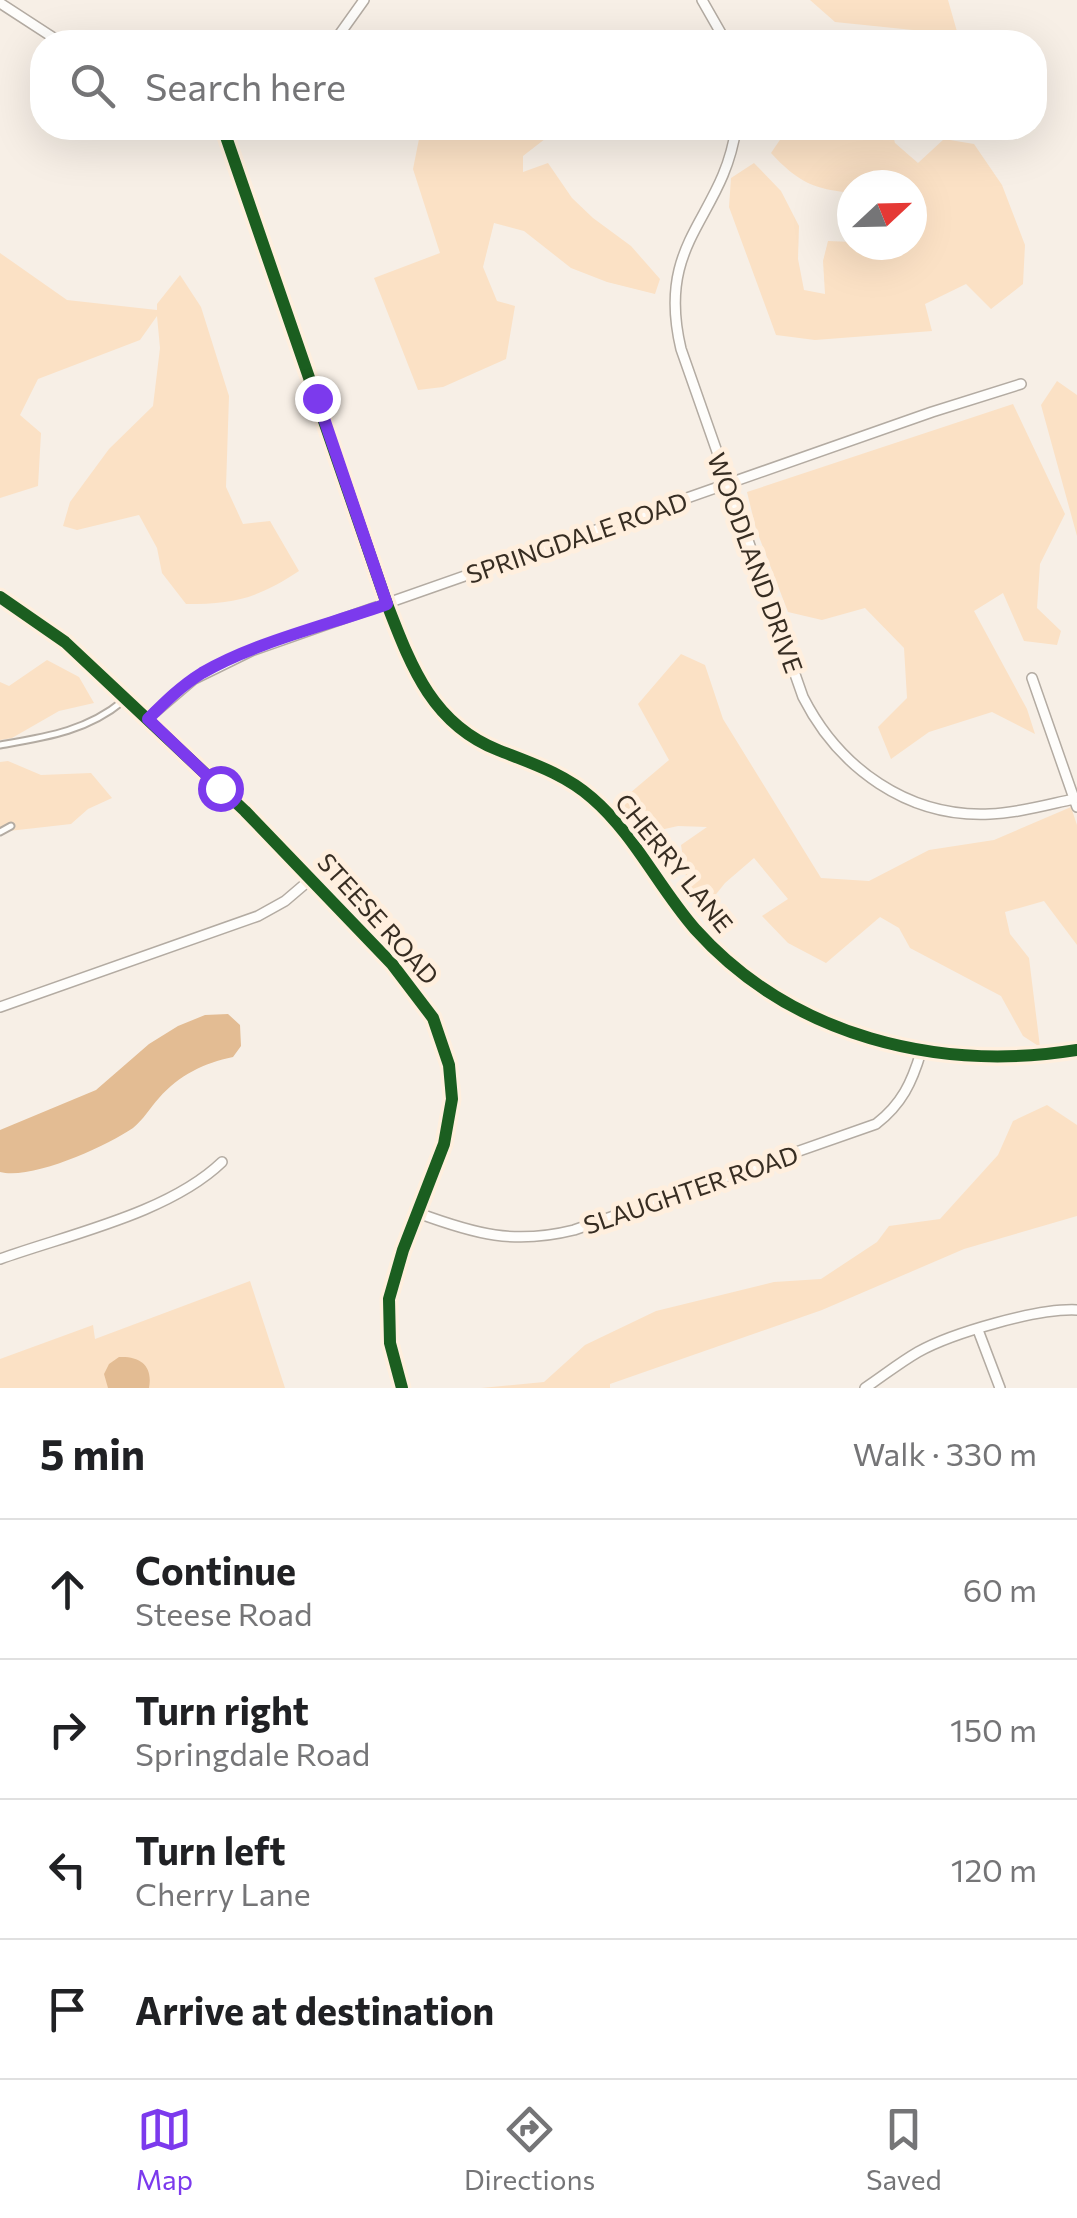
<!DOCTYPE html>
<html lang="en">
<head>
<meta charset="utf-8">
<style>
	:root { --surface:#fff; --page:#f6f6f6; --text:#202124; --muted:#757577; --line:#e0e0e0; --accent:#7c3aed }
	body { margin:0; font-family:Commissioner,sans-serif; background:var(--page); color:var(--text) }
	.compass { position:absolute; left:837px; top:170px; width:90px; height:90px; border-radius:50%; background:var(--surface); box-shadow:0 10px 40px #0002; rotate:68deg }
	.stop { position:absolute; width:30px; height:30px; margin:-22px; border:8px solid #7c3aed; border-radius:50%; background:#fff }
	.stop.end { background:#7c3aed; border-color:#fff; box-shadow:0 2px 10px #0008 }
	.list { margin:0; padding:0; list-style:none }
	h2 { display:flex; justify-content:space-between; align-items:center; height:130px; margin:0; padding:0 40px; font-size:42px }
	h2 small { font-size:32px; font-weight:400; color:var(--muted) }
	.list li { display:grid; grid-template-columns:65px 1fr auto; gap:30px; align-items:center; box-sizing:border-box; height:140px; padding:0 40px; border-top:2px solid var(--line) }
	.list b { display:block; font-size:38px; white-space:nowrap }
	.list p { margin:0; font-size:32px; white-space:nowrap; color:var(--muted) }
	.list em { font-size:32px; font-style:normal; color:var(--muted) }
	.icon { flex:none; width:55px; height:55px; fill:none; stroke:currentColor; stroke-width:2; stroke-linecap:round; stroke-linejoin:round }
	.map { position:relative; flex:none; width:1077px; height:1388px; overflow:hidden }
	.search { position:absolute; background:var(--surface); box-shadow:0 10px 40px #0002; left:30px; right:30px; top:30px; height:110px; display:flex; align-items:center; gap:25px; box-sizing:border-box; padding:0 35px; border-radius:40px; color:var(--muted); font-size:38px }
	.sheet { height:690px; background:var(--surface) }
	nav { display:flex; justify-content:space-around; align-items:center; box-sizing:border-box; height:140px; border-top:2px solid var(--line); background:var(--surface); font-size:28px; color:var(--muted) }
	nav a { display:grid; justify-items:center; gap:5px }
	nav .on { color:var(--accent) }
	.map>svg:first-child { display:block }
	.green { fill:#fbe1c5 }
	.water { fill:#e3bc93 }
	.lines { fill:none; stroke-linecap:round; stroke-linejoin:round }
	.lane-casing { stroke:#b3aba2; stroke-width:9 }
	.street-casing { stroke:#b3aba2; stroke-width:12 }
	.secondary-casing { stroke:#b3aba2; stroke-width:16 }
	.lane { stroke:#fefdfb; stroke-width:5 }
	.street { stroke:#fefdfb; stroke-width:9 }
	.secondary { stroke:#fefdfb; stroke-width:12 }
	.cycleway-casing { stroke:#ffefde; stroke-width:19 }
	.cycleway { stroke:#1b5e20; stroke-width:12 }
	.route { stroke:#7c3aed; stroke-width:12 }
	.labels { text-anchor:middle; stroke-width:10; stroke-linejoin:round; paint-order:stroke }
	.street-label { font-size:25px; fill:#372d22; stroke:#ffefde }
</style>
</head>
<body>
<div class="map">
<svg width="1077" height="1388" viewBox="0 0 1077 1388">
	<rect width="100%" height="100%" fill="#f7efe6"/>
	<path class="green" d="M810,0H948L960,42H918L913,30L835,22Z
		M452,128H559L523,156V172L548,163L572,198L593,218L631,246L660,279L655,294L607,282L571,268L524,231L494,223L483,267L497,301L515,306L506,359L443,387L418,390L374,278L440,253L413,169L419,139L449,136Z
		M788,128H891L895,143L918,163L944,139L974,144L1002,185L1025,245L1023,284L991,309L966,284L925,304L932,331L815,340L776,335L729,207L731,178L754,163L781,191L799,226L798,259L804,290L825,294L823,261L828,241L852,242V245H912V185H852V193C813,189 798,182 771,153Z
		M0,253L67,300L157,310V304L180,275L201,307L229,396L226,487L243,524L270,521L299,571C258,598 235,604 186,604L162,573L157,548L139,515L77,530L63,526L70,502L109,449L153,406L160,348L157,316L140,340L38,379L20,415L41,433L38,486L0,498Z
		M1057,381L1077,395V536L1041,405Z
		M1013,404L1065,514L1040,564L1037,608L1061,631L1057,645L1024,641L1003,593L974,611L1027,709L1035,734L992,712L929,732L891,759L878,727L907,698L904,648L865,608L822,620L788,612L756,529L747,492Z
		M681,654L705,665L723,719L821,878L869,881L929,850L994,840L1071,807L1077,825V945L1044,901L1005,912L1010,934L1029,958L1040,1047L1023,1036L1001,996L910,948L899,928L880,917L826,963L788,943L762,916L788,899L754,858L725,883L709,903L687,883L681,845L707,827L678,826L647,833L617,804L669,760L638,704Z
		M47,660L79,677L94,703L59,711L12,738L0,740V682L9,686Z
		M8,761L41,775L91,773L112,798L88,809L71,824L0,832V762Z
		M1047,1105L1077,1125V1216L964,1249L822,1310L610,1384V1388H481L544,1382L585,1345L656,1311L774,1282L821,1279L877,1242L889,1226L940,1219L998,1155L1013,1121Z
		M250,1281L285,1388H0V1359L93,1325L95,1339Z"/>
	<path class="water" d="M228,1014L240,1025L241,1046L233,1057C204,1063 179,1075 159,1098C150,1108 143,1120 133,1128C105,1147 32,1180 0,1172V1130L96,1090L149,1044L178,1026L205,1015Z
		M119,1357C141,1356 153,1366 149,1388H108L104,1374L109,1364Z"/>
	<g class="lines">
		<defs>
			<path id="lane" d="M0,745C46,737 87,731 123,701
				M0,832L11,826"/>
			<path id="street" d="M702,0L726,42
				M0,3L60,42
				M334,42L364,0
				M223,128L387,604C411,666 432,724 498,750C531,763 565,774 592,798C634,834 659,888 695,929C792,1037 938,1072 1077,1050
				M736,128C723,219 655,240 681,349L803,697C839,768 908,818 990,814C1018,813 1046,805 1074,799
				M1032,678L1077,807
				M147,719L194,679L251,651L932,412L1021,384
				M0,1007L258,916L285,901L312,878
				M418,1213C475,1234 514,1245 574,1230L876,1124C902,1104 912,1082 921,1052
				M0,1259C70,1234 169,1213 222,1162
				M978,1330L1000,1388
				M865,1388C883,1376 899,1363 918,1352C952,1333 1038,1308 1077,1310"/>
			<path id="secondary" d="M0,597L65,642L245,811L392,964L433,1018L449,1065L452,1099L444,1144L403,1250L389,1299L390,1343L402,1388"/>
		</defs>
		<use href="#lane" class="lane-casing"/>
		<use href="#street" class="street-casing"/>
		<use href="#secondary" class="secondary-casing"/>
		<use href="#lane" class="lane"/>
		<use href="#street" class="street"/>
		<use href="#secondary" class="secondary"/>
		<defs>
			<path id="cycleway" d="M223,128L387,604C411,666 432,724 498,750C531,763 565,774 592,798C634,834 659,888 695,929C792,1037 938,1072 1077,1050
				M0,597L65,642L245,811L392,964L433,1018L449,1065L452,1099L444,1144L403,1250L389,1299L390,1343L402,1388"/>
		</defs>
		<use href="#cycleway" class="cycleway-casing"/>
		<use href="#cycleway" class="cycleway"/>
	</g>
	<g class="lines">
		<path class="route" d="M220,788L148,719C165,702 181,686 202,673C255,642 328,625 387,604L317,398"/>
	</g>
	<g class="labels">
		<g class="street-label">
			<text transform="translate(577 538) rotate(-19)" y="9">SPRINGDALE ROAD</text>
			<text transform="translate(755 563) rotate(70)" y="9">WOODLAND DRIVE</text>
			<text transform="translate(674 863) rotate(51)" y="9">CHERRY LANE</text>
			<text transform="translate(378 919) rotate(48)" y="9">STEESE ROAD</text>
			<text transform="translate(691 1190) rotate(-19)" y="9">SLAUGHTER ROAD</text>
		</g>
	</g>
</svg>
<svg class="compass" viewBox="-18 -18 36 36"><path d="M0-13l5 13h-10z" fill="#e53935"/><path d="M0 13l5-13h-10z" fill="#757577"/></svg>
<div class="stop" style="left:220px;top:788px"></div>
<div class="stop end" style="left:317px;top:398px"></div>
<div class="search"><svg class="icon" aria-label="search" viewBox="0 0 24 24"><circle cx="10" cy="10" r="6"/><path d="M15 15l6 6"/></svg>Search here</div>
</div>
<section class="sheet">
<h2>5 min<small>Walk · 330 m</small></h2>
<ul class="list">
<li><svg class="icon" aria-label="ahead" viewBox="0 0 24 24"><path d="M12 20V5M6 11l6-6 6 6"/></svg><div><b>Continue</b><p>Steese Road</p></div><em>60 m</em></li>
<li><svg class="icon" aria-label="right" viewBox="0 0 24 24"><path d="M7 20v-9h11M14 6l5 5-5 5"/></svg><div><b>Turn right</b><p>Springdale Road</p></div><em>150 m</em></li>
<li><svg class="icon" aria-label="left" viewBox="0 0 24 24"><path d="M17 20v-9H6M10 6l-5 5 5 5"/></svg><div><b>Turn left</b><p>Cherry Lane</p></div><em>120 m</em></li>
<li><svg class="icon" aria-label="arrive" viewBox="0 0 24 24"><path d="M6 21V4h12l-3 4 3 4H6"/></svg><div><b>Arrive at destination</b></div></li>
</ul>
</section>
<nav>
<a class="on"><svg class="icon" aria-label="map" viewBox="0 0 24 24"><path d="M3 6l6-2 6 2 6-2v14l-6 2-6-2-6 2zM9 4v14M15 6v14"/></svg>Map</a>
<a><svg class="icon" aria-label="directions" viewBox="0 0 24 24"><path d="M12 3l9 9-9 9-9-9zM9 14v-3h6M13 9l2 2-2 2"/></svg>Directions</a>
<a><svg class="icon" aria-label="saved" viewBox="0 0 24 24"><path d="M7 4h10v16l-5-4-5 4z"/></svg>Saved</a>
</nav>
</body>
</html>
